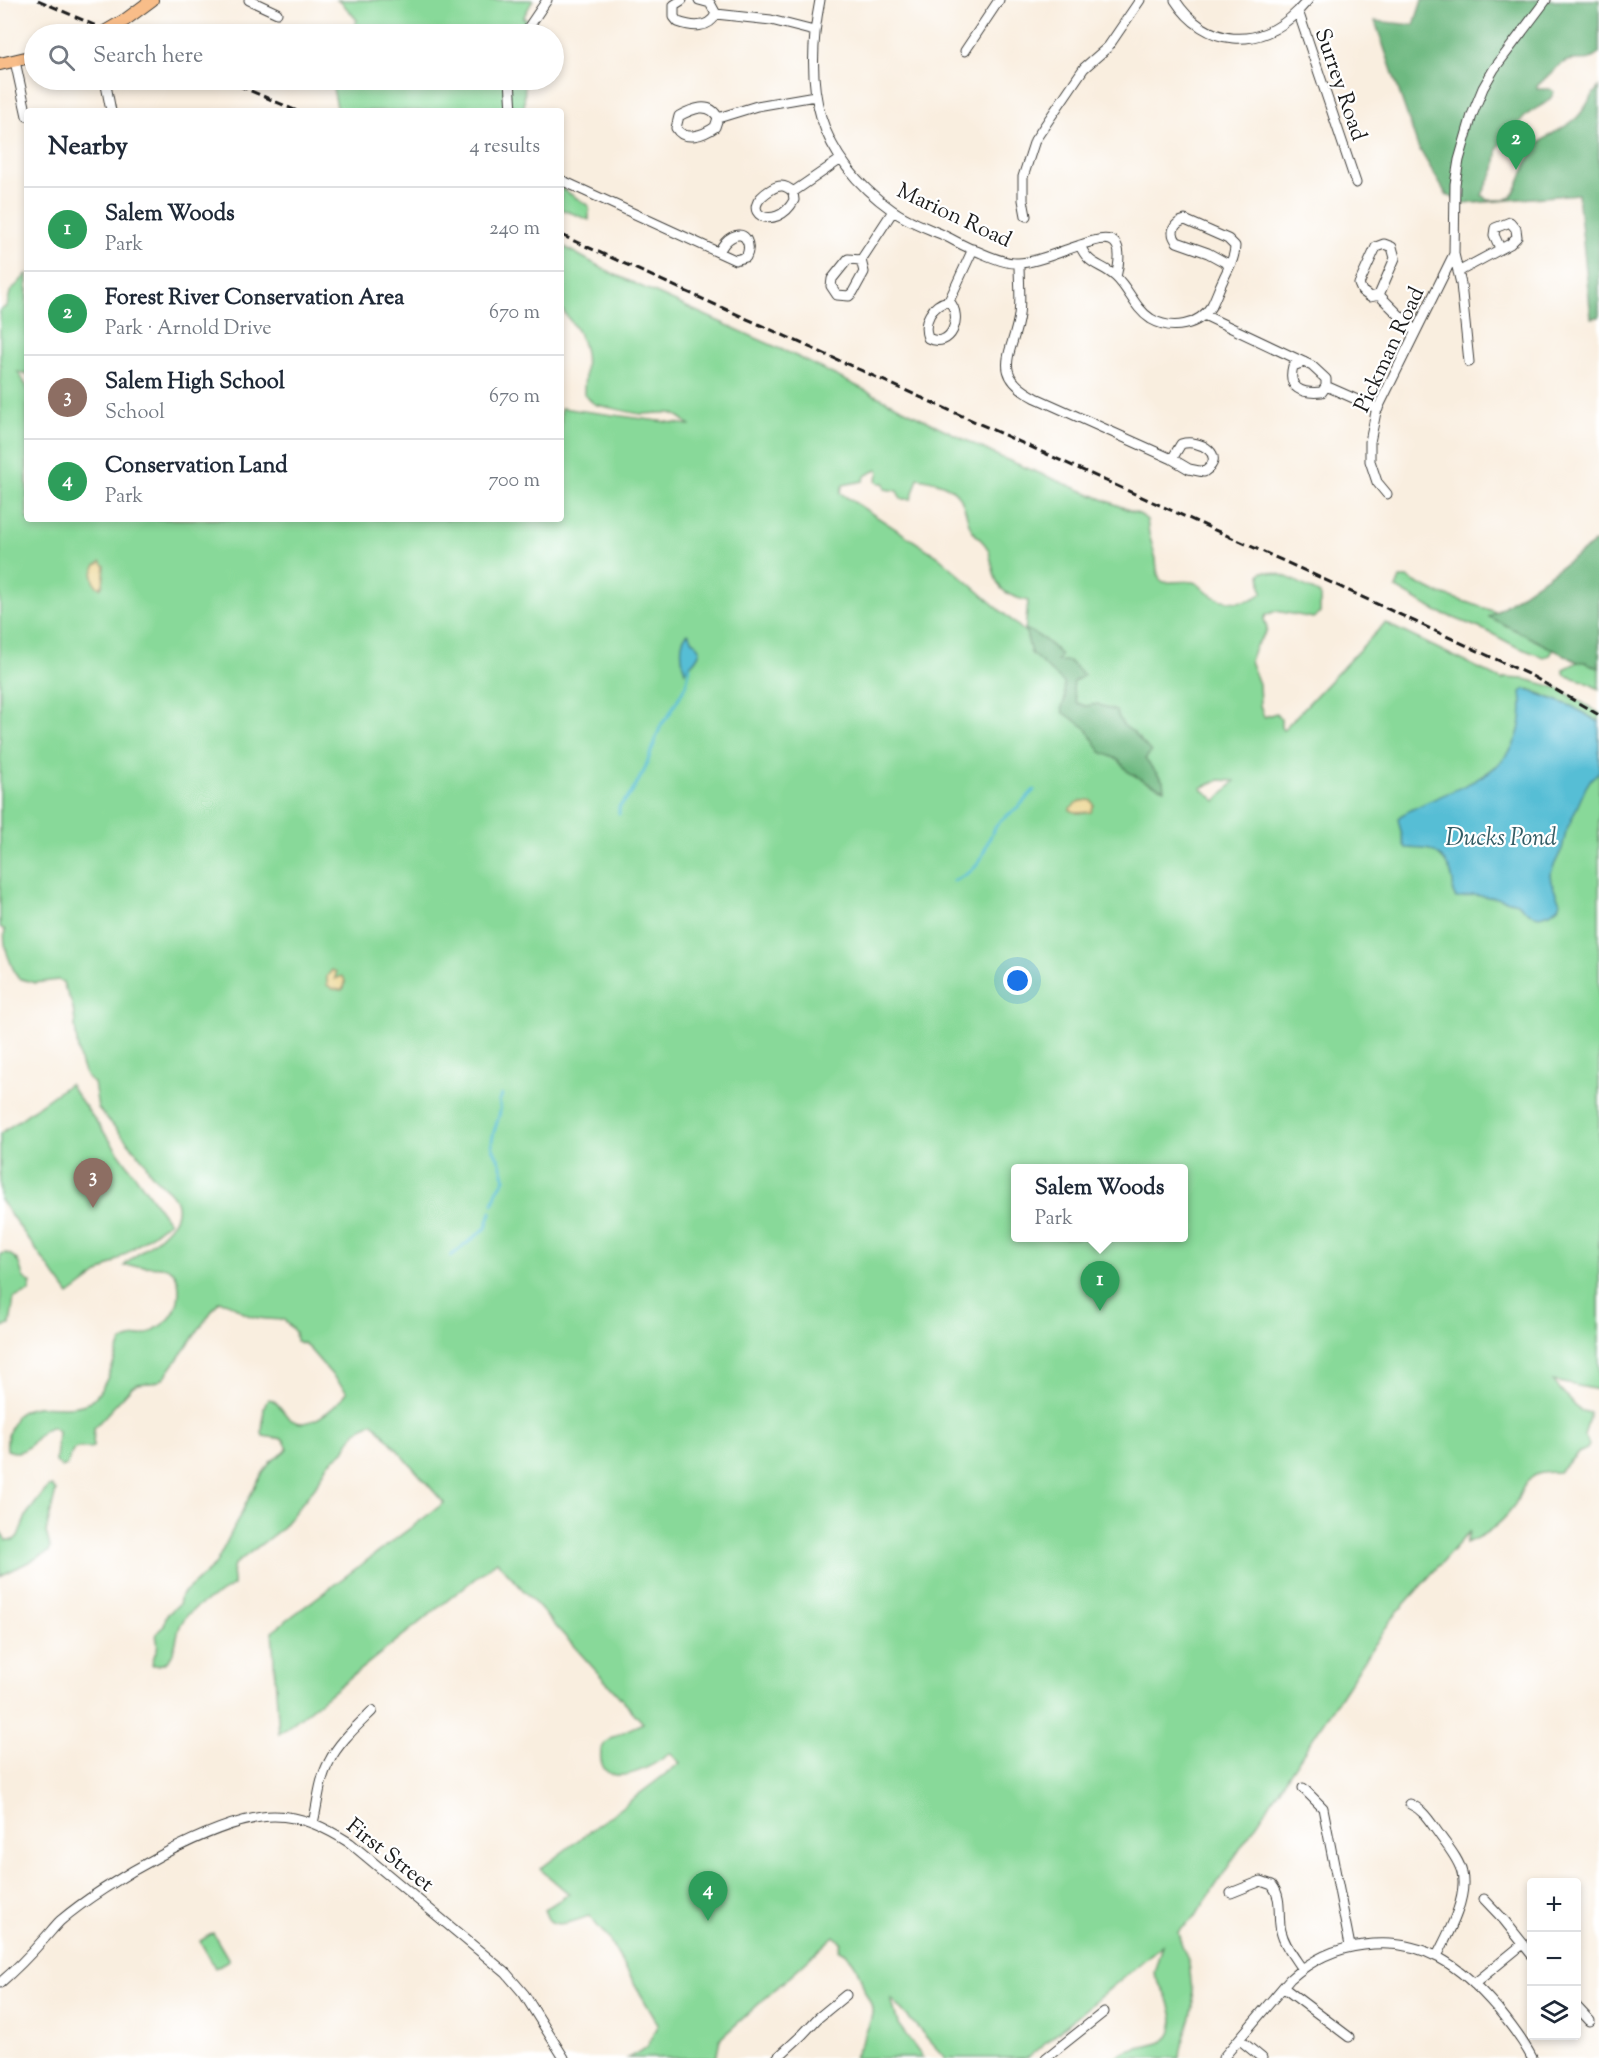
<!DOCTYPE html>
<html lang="en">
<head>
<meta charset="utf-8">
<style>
	:root { --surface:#fff; --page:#f6f6f7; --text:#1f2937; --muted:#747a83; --line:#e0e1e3; --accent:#0f766e }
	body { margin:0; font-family:"Sorts Mill Goudy",serif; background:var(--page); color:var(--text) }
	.controls { position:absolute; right:18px; bottom:18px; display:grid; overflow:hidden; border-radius:6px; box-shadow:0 3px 9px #0003 }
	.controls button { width:54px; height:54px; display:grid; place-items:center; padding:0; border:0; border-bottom:2px solid var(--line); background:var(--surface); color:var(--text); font:30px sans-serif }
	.you { position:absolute; left:1018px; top:981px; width:21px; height:21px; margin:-15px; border:4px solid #fff; border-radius:50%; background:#1a73e8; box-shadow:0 0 0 9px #1a73e833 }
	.badge { display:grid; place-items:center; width:39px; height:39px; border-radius:50%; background:var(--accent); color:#fff; font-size:20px; font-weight:700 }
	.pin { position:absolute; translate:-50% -50px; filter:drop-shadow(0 2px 3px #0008) }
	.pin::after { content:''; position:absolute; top:32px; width:21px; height:18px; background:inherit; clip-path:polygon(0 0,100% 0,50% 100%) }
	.popup { position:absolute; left:1011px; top:1164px; width:177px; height:78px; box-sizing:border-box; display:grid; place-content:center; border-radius:6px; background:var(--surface); filter:drop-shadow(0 2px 4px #0005); font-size:20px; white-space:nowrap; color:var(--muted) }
	.popup b { font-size:22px; color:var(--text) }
	.popup::after { content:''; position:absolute; left:50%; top:100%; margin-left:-12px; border:12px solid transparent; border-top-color:var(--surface) }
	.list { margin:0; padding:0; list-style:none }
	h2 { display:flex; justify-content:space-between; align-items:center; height:78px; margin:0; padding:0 24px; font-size:26px }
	h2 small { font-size:20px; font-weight:400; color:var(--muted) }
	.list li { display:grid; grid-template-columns:39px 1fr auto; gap:18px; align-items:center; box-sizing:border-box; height:84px; padding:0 24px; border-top:2px solid var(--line) }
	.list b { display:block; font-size:22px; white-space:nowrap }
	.list p { margin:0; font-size:20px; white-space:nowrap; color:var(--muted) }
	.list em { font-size:20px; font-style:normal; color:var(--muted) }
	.icon { flex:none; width:33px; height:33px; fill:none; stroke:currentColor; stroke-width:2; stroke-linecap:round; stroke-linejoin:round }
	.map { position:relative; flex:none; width:1599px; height:2058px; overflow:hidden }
	.search { position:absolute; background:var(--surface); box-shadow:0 3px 9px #0003; left:24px; top:24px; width:540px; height:66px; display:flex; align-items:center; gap:15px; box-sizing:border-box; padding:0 21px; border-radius:33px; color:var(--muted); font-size:22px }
	.panel { position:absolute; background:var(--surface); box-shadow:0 3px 9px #0003; left:24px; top:108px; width:540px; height:414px; border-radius:6px }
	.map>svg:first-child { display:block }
	.green { fill:#88d999; stroke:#527a5a; stroke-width:1.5; fill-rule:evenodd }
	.forest { fill:#6eb981; stroke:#456a4e; stroke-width:1.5 }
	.sand { fill:#eeda9e; stroke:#857b5d; stroke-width:1.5 }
	.water { fill:#57bed5; stroke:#3a6d78; stroke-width:1.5 }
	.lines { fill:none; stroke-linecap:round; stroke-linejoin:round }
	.stream { stroke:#57bed5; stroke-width:3 }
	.minor-casing { stroke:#3d3c39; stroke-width:11 }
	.major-casing { stroke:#3d3c39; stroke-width:14 }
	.minor { stroke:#fff; stroke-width:9 }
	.major { stroke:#f8bd89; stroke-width:12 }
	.rail { stroke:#1c1c1c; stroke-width:3; stroke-dasharray:9 4.5; stroke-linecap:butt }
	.major-bridge-casing { stroke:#3d3c39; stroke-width:14; stroke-linecap:butt }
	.major-bridge { stroke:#f8bd89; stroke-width:12 }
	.labels { text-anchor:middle; stroke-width:4.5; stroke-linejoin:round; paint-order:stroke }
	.street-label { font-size:22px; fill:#1c1c1c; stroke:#fff }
	.water-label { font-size:24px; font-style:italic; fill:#345d66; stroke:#fff }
</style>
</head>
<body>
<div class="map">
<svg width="1599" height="2058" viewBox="0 0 1599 2058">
	<rect width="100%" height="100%" fill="#fff"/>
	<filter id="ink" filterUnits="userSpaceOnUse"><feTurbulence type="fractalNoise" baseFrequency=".0167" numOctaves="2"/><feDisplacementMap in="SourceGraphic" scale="12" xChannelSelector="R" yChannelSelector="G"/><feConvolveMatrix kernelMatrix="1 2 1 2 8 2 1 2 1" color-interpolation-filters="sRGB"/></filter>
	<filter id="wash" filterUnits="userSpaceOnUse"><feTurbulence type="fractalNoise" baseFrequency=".008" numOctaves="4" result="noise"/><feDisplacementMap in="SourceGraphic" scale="24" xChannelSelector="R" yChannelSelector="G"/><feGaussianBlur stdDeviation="1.35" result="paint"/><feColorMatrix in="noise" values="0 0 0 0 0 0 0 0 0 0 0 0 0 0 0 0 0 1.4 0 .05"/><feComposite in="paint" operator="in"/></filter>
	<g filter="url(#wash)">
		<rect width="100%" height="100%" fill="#f9eedf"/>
		<path class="green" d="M337,0H533L523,18L547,28L545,34H352L357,20L342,3Z
			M331,80H525L524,111H338Z
			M561,188L589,206V220L561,209Z
			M561,245L609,272L798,357L1000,457L1141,515L1147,520L1149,534L1156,559L1157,570L1160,580L1164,582C1173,583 1184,580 1193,582C1201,584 1202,589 1208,593C1222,604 1249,605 1262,593L1260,574L1262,572C1281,571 1303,585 1320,594V613L1313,618L1276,611L1266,615L1264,619L1267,628L1266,632L1255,647L1250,661L1259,684L1260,705L1264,717L1276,713L1281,719V727L1283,730L1385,623L1503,680L1504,678L1525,679L1558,688L1599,713V722L1571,706L1528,689L1599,731V1390L1553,1381L1579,1410L1590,1413L1584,1436L1589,1445L1587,1449L1578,1453L1559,1472C1552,1473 1543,1471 1536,1475C1522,1481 1520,1498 1512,1509C1499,1526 1485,1535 1466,1543L1470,1531L1393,1617L1195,1917L1178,1932C1180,1943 1186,1953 1189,1964C1190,1969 1193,2001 1193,2007C1191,2024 1181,2039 1180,2058H1114C1142,2037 1187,2058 1169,2002C1166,1991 1157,1983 1154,1973L1162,1945L1027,2058H945L891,1998L898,2024L923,2058H854C860,2044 869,2030 872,2014C873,2005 869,2000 865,1992C859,1975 857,1958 839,1950L841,1942L834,1936L720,2039L716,2058H628L647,2047L658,2024L608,1938L589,1916C580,1919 557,1929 549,1920C546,1917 546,1913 544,1910L569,1894L540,1869L680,1763L670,1753C655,1766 606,1792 601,1760C600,1753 601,1747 606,1742C616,1734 632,1728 643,1723L497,1561L279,1734L272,1631L444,1503L373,1422L355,1432L344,1451L329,1463L315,1487L281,1529L234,1565C230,1572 234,1577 233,1585C216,1598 192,1604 181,1624C173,1640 179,1667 152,1665C152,1658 155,1655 157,1649C160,1637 150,1637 164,1626L166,1616L179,1604L181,1595L215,1565L257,1482L271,1461L284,1453L288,1448L283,1439L263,1436L262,1433L264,1407L268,1399C277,1399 281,1410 288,1417C307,1435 336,1407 347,1392L305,1344L296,1341L295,1332L284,1320C272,1319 261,1320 250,1316C237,1311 235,1303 219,1301L164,1378C152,1387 141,1380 133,1386L94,1428L93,1447L90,1448C71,1447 73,1449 67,1465L62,1467L56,1462L58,1431L53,1427C33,1429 32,1460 7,1450C6,1441 8,1435 11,1427C13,1424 15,1417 17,1415C37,1398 68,1414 89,1402C105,1393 115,1359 121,1342C129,1336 142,1338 151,1332C157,1328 166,1323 170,1318C181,1306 184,1275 167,1268C159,1265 135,1267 124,1266C140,1248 199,1221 169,1191C160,1183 148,1173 145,1162L98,1108L94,1083C75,1075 77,1027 73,1008C71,999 65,991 63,982L58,980L35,983L18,978C11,966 2,945 5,930L0,927V367L2,365L0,364V310L7,306L10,292L27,274V375L18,372L27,387V519H561V408L689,425C671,407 664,414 641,414C638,414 597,405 595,404C590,402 588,397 584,394C584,371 590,357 579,334C574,324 566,317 561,307ZM877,470L879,472L876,481L879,483H884L885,489L897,491L901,499H911L918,478C936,481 956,485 963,504C967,513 967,522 972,530C978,539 986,542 989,552C997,581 993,593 1028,601L1025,632L939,557L840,493L843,485L863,481L866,475ZM1219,780L1235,781L1216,801L1201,788ZM1016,1168H1184V1238H1016Z
			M1599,540V689L1584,681L1566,676L1564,673V669L1578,662L1554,649L1550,655L1543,657L1515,646L1487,631L1436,611L1396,588L1400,578H1407L1435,592L1496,612Z
			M69,1084L169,1222L69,1295L0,1200V1134Z
			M6,1253C19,1257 20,1265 23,1277L31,1283L29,1292L14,1298L10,1325L1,1327L0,1254Z
			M52,1486L56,1491L46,1532L50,1547L49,1552L0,1576V1531L6,1540H14L18,1536L27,1514L48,1487Z
			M213,1933L229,1960L215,1968L200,1941Z"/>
		<path class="forest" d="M1422,0H1599V53C1588,66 1576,55 1563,63C1554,69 1545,79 1537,86V89H1550L1554,92C1549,105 1537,106 1528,114C1517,123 1510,137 1498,147L1495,169L1482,195L1487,200H1505L1511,197C1522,183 1524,162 1536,147C1545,135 1562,130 1574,120C1585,112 1589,97 1599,87V317L1591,318L1578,194L1463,204L1446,194L1418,147L1375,21L1414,25Z
			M1599,540V668L1585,662H1578L1489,617Z
			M1025,629C1040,635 1050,643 1061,655L1057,661H1069L1084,675L1074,682L1073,690L1077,703L1086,706L1097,704L1116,711L1123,725L1133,732L1151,752L1145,759L1163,781L1164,789L1144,781L1127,771L1119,760L1101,752L1086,728L1063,712L1062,707L1065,699L1064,683L1031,653Z"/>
		<path class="sand" d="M101,562L105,566L103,584L100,588C92,584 92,574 95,566Z
			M1088,800L1092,801L1094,805L1091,812L1078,813L1070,810V808L1078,802Z
			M332,970L336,972L335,979L342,976C346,979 346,986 342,990L333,989L327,985V976Z"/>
		<path class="water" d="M688,633L700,650C698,661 690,663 685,672C682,661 678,641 688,633Z
			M1525,689L1571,706L1599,722V772L1591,779L1586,787L1566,832L1562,849L1550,874L1551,882L1560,902L1558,907L1550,913L1539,916L1529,913L1517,903L1498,898L1473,895L1462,898H1456L1453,893C1455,877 1447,856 1430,850C1423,848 1414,849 1406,848L1404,845L1398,819L1400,816C1456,782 1531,780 1521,692Z"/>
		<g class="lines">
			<path class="stream" d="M619,814V807L631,794L644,771L661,725L669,715L686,685L690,667
				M953,881C989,866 979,851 997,825C1002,818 1012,813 1018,807C1024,802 1028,796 1034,790
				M493,1204L497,1191L505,1179C503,1173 501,1166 499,1160C497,1154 492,1150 492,1143C492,1129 504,1113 499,1101L502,1095
				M451,1256L486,1228L491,1212"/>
		</g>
	</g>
	<g filter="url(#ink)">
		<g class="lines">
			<defs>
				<path id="minor" d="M249,0L277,13
					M682,0L674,5V17L678,22C692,27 709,29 716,14
					M699,0L710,3L716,14
					M820,0C803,87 816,156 892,210C907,221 925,227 941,234C952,239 963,246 974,250C987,255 1004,264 1018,263C1032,263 1053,255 1066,250C1098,239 1129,224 1116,277
					M1175,0C1205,47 1259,51 1298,11
					M1308,0L1298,11L1356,183
					M716,14L771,20L814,31
					M524,34L547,0
					M965,51L999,0
					M15,61L27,116
					M105,80L111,111
					M510,80L512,111
					M718,118C710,101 692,109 679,116L676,128C684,142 704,135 715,127L718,118L757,106L815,96
					M561,180L735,260L746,257C752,246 746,229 732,237C726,240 722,246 719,252
					M793,192L794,200C776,234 733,212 772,189C780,184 786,185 793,192L841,159
					M1026,216L1023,200V177L1035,140L1084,68L1108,47L1140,0
					M1384,244L1392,247L1395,258L1379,295L1370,297L1362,291L1359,284L1376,247Z
					M1080,245C1089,267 1101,263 1116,277C1129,289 1135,309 1151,319C1172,331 1199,326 1212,305C1216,297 1219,288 1223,280C1228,268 1235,259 1235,246L1228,239L1185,220C1174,223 1169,232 1177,242L1208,253L1230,265
					M861,260L864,272L853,292L849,296L837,295L831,286L832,279L848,259L861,260L893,211
					M1019,264C1019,280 1021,298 1019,315C1014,353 988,373 1036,398L1172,459L1181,444C1200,438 1228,456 1204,472L1189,469L1172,459
					M1458,272L1510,244L1517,237L1516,229L1510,222L1495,228L1494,235L1500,248
					M1379,295L1415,331
					M949,301C964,317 951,350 928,338C922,322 932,304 949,301L973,249
					M1204,315L1312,366L1326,379V386L1378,409
					M1304,362L1293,366C1287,389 1302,394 1322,392L1326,386
					M1469,362L1461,284L1454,254L1455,184L1459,160L1472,115L1483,88L1494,69L1546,0
					M1387,494L1377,482L1370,461V442L1376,412L1454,254
					M1303,1788L1323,1808L1350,1946
					M1410,1804C1424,1810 1430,1822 1439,1834C1447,1846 1459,1859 1462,1873C1468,1898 1448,1934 1437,1956
					M313,1823C318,1803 319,1780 329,1762C338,1743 357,1726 372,1711
					M1231,1893L1261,1881L1272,1885C1283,1899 1277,1915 1281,1931C1284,1945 1294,1957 1302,1969
					M1484,1899L1504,1920L1532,1955
					M0,1983C15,1970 29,1956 42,1941C48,1935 54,1927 60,1921C104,1883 217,1817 274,1816C303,1816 326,1828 350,1843L506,1973L524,1994L564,2058
					M1474,1984L1523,1944
					M1284,1988L1349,2037
					M1576,2006L1590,2021
					M1240,2040L1262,2058
					M777,2058L802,2035L818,2018L846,1995
					M1046,2058L1104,2012
					M1223,2058L1290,1979C1311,1960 1336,1948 1364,1945C1423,1937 1461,1966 1498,2009C1511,2025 1523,2040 1532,2058"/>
				<path id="major" d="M125,20L152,0
					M0,64L34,56"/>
			</defs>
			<use href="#minor" class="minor-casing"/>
			<use href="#major" class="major-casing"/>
			<use href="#minor" class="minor"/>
			<use href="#major" class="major"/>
			<path class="rail" d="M38,0L114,34
				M226,80L297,111
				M561,235L1319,577L1532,676L1599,715"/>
			<defs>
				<path id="major-bridge" d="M101,34L125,20"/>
			</defs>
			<use href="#major-bridge" class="major-bridge-casing"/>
			<use href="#major-bridge" class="major-bridge"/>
		</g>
	</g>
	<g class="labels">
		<g class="street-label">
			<text transform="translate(1342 84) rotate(71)" y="8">Surrey Road</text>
			<text transform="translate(955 214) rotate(25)" y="8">Marion Road</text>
			<text transform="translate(1388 349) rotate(-65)" y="8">Pickman Road</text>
			<text transform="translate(391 1854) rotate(38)" y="8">First Street</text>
		</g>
		<g class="water-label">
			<text x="1501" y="845">Ducks Pond</text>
		</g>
	</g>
</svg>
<div class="controls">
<button>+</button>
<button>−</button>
<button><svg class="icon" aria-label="layers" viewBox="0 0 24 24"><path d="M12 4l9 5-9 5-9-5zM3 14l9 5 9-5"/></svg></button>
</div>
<div class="you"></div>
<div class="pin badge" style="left:1100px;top:1311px;background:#2e9e5b">1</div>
<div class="popup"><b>Salem Woods</b>Park</div>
<div class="pin badge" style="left:1516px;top:170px;background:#2e9e5b">2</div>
<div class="pin badge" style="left:93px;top:1208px;background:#8d6e63">3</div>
<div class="pin badge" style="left:708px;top:1921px;background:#2e9e5b">4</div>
<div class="search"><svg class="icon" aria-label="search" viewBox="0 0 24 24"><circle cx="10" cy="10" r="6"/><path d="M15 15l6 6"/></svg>Search here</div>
<section class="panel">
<h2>Nearby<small>4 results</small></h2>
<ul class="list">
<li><span class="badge" style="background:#2e9e5b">1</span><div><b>Salem Woods</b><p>Park</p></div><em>240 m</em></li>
<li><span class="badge" style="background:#2e9e5b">2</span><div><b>Forest River Conservation Area</b><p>Park · Arnold Drive</p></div><em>670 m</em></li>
<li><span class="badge" style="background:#8d6e63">3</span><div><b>Salem High School</b><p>School</p></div><em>670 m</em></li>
<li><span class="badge" style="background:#2e9e5b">4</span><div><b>Conservation Land</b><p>Park</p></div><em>700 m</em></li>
</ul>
</section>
</div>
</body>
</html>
